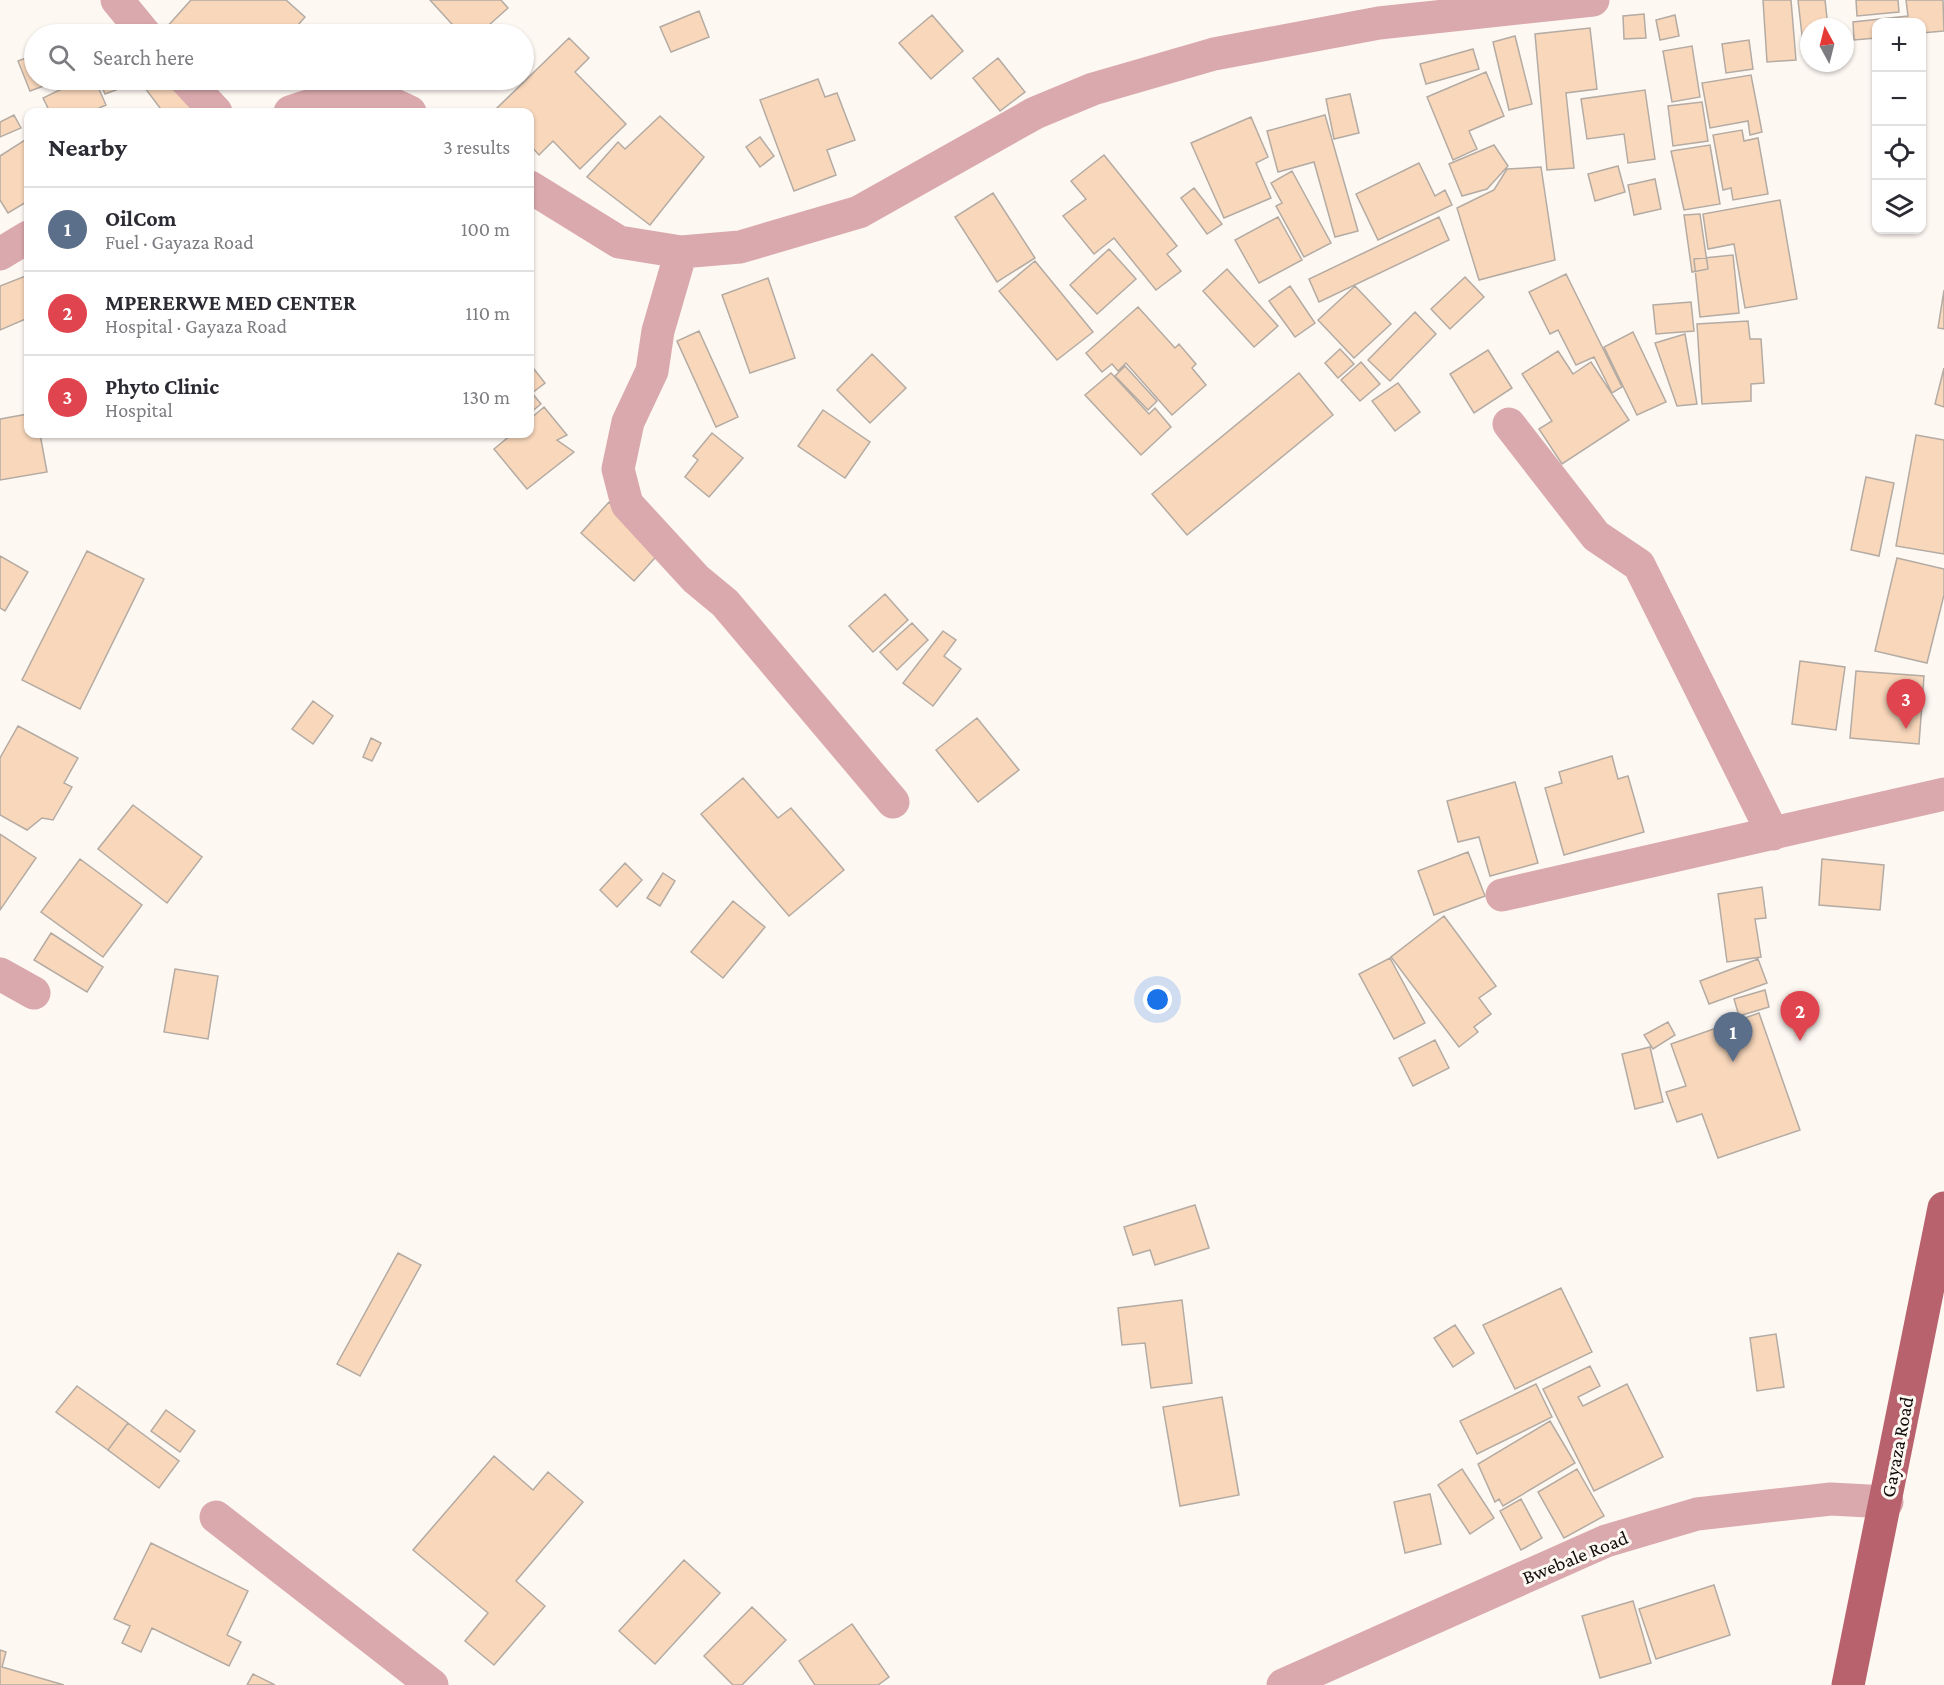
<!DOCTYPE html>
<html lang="en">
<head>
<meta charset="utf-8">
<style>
	:root { --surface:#fff; --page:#f7f7f7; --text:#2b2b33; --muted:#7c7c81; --line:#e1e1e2; --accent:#726431 }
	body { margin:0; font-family:"Crimson Pro",serif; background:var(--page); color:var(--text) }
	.controls { position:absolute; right:18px; top:18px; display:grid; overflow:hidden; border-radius:12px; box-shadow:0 2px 4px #0004 }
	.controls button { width:54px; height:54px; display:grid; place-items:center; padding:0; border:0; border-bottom:2px solid var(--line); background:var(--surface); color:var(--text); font:30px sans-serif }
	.compass { position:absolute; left:1800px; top:18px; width:54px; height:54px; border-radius:50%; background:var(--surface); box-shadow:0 2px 4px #0004; rotate:353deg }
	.you { position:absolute; left:1158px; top:1000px; width:21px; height:21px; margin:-15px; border:4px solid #fff; border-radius:50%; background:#1a73e8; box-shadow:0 0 0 9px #1a73e833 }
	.badge { display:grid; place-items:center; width:39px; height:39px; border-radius:50%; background:var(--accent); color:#fff; font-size:20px; font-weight:700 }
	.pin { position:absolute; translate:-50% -50px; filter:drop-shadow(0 2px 3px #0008) }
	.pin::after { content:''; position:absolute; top:32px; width:21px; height:18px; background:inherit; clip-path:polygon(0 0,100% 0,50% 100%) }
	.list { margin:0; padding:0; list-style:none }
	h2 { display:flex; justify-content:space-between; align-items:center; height:78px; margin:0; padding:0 24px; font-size:26px }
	h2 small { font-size:20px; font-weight:400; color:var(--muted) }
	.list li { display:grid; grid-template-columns:39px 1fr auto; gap:18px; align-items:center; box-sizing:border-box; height:84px; padding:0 24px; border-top:2px solid var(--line) }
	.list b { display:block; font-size:22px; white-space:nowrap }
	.list p { margin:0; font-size:20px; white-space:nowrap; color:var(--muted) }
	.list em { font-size:20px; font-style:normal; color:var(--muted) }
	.icon { flex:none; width:33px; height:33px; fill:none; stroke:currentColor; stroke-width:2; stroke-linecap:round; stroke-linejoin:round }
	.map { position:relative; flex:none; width:1944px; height:1685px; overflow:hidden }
	.search { position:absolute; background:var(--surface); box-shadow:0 2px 4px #0004; left:24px; top:24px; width:510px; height:66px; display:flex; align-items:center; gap:15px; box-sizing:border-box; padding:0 21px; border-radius:33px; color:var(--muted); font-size:22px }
	.panel { position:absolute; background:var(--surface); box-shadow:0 2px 4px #0004; left:24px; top:108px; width:510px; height:330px; border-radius:12px }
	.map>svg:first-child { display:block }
	.building { fill:#f8d7bb; stroke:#b4aba3; stroke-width:1.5 }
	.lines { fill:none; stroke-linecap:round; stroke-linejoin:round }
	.street { stroke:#daa9ad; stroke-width:33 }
	.primary { stroke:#b8626e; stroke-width:33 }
	.labels { text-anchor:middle; stroke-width:6; stroke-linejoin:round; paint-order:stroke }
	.street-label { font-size:20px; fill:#110d0b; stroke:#fef8f3 }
</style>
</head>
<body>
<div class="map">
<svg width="1944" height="1685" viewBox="0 0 1944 1685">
	<rect width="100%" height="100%" fill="#fef8f3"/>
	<path class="building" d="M191,0H286L305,17L290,34H171L165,29Z
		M430,0H501L508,8L479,34H461Z
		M1763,0H1791L1796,60L1767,62Z
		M1798,0H1825L1828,27H1809V53H1804Z
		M1856,0H1898L1899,12L1857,16Z
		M1906,0H1943L1944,31L1922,33V22H1876V38L1854,40L1853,22L1908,16Z
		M699,11L709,37L671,52L660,27Z
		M1644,14L1646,38L1624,39L1623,16Z
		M932,15L963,51L931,79L899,43Z
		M1675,15L1679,36L1660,40L1656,20Z
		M1590,28L1597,89L1566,93L1574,168L1547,170L1535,34Z
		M1515,36L1532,104L1509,110L1493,42Z
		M569,38L589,58L575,72L626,124L580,169L553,141L539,155L530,145V112H498L495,110Z
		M1749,40L1753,69L1726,73L1722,44Z
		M1692,46L1700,97L1672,102L1663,51Z
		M1473,49L1479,69L1426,84L1420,64Z
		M34,55V80H60L30,91L18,61Z
		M998,58L1025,92L1000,111L973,78Z
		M1486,72L1504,116L1469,131L1477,149L1453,160L1427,97Z
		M1751,75L1762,132L1750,135L1748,121L1710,128L1702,83Z
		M818,79L825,97L837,93L855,140L827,150L836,175L794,191L760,100Z
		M70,80H95L106,105L90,112H50L43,98L72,84Z
		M99,80H112L116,90L105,94Z
		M139,80H177L201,112H163Z
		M1645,90L1655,159L1628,163L1624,134L1587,139L1581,99Z
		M1350,94L1359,133L1334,139L1326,99Z
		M1702,102L1708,141L1673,146L1668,106Z
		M14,115L21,128L0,137V122Z
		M1325,115L1358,231L1335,237L1314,162L1278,172L1267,131Z
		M660,116L704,157L650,225L587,177L618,142L625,149Z
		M1251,117L1268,157L1256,163L1271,198L1224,218L1191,143Z
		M1742,130L1744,141L1758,138L1768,194L1733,200L1731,188L1723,190L1713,135Z
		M760,137L774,156L760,167L746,147Z
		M28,138V201L8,213L0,200V156Z
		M1494,145L1508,166L1487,189L1462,196L1449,164Z
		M1710,145L1720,204L1684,210L1671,151Z
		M1104,155L1177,246L1167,254L1181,271L1156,290L1114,238L1094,254L1063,216L1086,199L1071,181Z
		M1419,163L1435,196L1445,190L1452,205L1378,240L1356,194Z
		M1618,166L1625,192L1595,201L1588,174Z
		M1541,167L1555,260L1479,280L1457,208L1494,190L1507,169Z
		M1292,171L1331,243L1304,257L1276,206L1282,203L1271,183Z
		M1655,179L1661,209L1634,215L1628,185Z
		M1194,188L1222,224L1207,234L1181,198Z
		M993,193L1035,258L997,282L955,217Z
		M1780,200L1797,299L1745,308L1734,244L1708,249L1703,214Z
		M1700,214L1708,269L1692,272L1684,215Z
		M1278,217L1302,260L1259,283L1235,240Z
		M1439,217L1449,240L1319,302L1309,279Z
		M1109,249L1136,279L1097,314L1070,285Z
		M1733,255L1739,313L1700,317L1694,259Z
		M1035,261L1093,332L1057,360L999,291Z
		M1227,269L1278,326L1254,347L1203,291Z
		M1566,274L1622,387L1612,393L1594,357L1576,365L1558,330L1550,334L1529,292Z
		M28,275V318L0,330V286Z
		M1465,277L1484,297L1450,329L1431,309Z
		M768,278L795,358L750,373L722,295Z
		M1290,286L1315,323L1295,337L1269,301Z
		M1355,286L1391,324L1354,358L1318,320Z
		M1944,290V329L1938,328Z
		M1691,302L1694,331L1656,334L1653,305Z
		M1138,307L1175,348L1179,344L1196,364L1192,368L1206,385L1172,415L1126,363L1118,371L1112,364L1102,372L1086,353Z
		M1415,312L1436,334L1390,381L1368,360Z
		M1748,321L1750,339H1761L1764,383L1751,384V401L1702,404L1697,324Z
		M699,331L738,417L716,427L677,341Z
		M1633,332L1666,402L1637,415L1604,347Z
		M1685,334L1697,404L1677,406L1655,343Z
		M1340,349L1354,364L1338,378L1325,363Z
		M1488,350L1512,388L1474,413L1450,374Z
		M1558,351L1573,374L1591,362L1629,420L1562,464L1539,429L1552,421L1522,374Z
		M872,354L906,388L870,423L837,390Z
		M1361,362L1380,384L1360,401L1341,380Z
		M530,364L545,383L532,393L541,404L530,413Z
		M1125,366L1157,401L1148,410L1115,376Z
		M1944,368V407L1935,404Z
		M1111,373L1149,414L1155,408L1171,427L1141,455L1085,395Z
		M1299,373L1333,415L1187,535L1152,494Z
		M1398,383L1420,412L1395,431L1372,401Z
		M544,407L567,435L557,440L574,452L527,489L494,449L512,434H530V419Z
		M823,410L870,442L845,478L798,446Z
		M28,414V434H40L47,472L0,480V419Z
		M712,433L743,458L709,497L685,477L698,460L693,456Z
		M1916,435L1944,440V554L1896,546Z
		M1866,477L1894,483L1879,556L1851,550Z
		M609,502L663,549L634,581L581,533Z
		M87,551L144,579L80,709L22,680Z
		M0,556L28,572L5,611L0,608Z
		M1897,558L1944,569V595L1927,663L1875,651Z
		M885,594L908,620L873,652L849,626Z
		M912,623L928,640L897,670L880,652Z
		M943,631L956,640L944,656L961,669L933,706L903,683Z
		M1800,661L1845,667L1836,730L1792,724Z
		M1856,671L1924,676L1919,744L1850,738Z
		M313,701L333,716L313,744L292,729Z
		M977,718L1019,770L978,802L936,750Z
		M18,726L78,758L64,783L72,787L53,820L42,818L27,830L0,815V758Z
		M371,738L381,743L372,761L363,757Z
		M1612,756L1618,779L1628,776L1644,832L1564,855L1545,788L1562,783L1559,772Z
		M743,778L778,818L791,808L844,870L789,916L701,814Z
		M1515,782L1538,863L1490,876L1479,837L1458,842L1447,801Z
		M133,805L202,857L167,903L98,849Z
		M0,834L36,858L0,910Z
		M1468,852L1485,896L1434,915L1418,871Z
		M80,859L142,905L103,957L41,912Z
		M1822,859L1884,865L1880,910L1819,905Z
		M625,863L642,880L617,907L600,890Z
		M663,873L675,881L660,906L647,898Z
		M1762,887L1766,918L1755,919L1761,957L1727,962L1718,894Z
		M733,901L765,927L723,978L691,952Z
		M1444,916L1496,986L1479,998L1491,1014L1474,1027L1478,1032L1459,1047L1391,957Z
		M51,933L103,967L87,992L34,960Z
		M1390,958L1425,1023L1394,1039L1359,974Z
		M1758,959L1767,983L1709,1004L1700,981Z
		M175,969L218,976L208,1039L164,1032Z
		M1765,990L1769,1007L1739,1016L1734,999Z
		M1759,1013L1800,1130L1718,1158L1702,1114L1677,1122L1666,1092L1686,1086L1671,1044Z
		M1668,1022L1675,1035L1653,1049L1644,1035Z
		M1435,1040L1449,1068L1413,1086L1399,1058Z
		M1650,1047L1663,1102L1635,1109L1622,1054Z
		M1195,1205L1209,1248L1155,1265L1150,1250L1133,1255L1124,1227Z
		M398,1253L421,1265L360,1376L337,1364Z
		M1561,1288L1592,1352L1515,1389L1483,1325Z
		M1182,1300L1192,1383L1151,1388L1145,1343L1122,1345L1118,1308Z
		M1455,1325L1474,1353L1453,1367L1434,1338Z
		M1776,1334L1784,1387L1757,1391L1750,1338Z
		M1590,1366L1600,1386L1578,1397L1583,1406L1627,1384L1663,1457L1594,1491L1543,1389Z
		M1536,1384L1552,1417L1477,1454L1460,1421Z
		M77,1386L128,1423L108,1450L56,1412Z
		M1222,1397L1239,1495L1180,1506L1163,1407Z
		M166,1410L195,1431L180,1452L151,1431Z
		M1550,1421L1575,1463L1503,1506L1499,1499L1495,1502L1478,1464Z
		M128,1423L179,1461L159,1488L108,1450Z
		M494,1456L533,1490L548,1472L583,1502L516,1581L545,1606L494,1665L465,1641L488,1613L413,1550Z
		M1462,1469L1494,1518L1470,1534L1438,1485Z
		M1577,1469L1604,1516L1564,1538L1538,1492Z
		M1430,1494L1441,1544L1405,1553L1394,1502Z
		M1521,1499L1542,1538L1521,1550L1500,1511Z
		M151,1543L248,1591L227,1635L241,1642L229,1666L152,1628L141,1652L122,1643L130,1626L114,1619Z
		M684,1560L720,1593L655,1664L619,1631Z
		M1714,1585L1730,1635L1656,1659L1639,1609Z
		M1633,1601L1651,1663L1600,1678L1582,1616Z
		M752,1607L786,1640L742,1685H733L704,1656Z
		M852,1624L889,1677L878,1685H815L799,1661Z
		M0,1650L6,1652L2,1667L64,1685H0Z
		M253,1674L275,1685H247Z"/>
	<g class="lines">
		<path class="street" d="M117,0L145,34
			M186,80L216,112
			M290,112C314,103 359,93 384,101C393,103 402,109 410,112
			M530,187L619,242L681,252L740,247L859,212L1035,113L1093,89L1214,54L1379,23L1593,0
			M681,252L658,331L652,371L628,422L618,469L627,504L696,579L725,603L893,802
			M0,254L28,237
			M1509,424L1596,536L1639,565L1773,834
			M1502,895L1944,794
			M0,974L34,993
			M216,1517L432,1685
			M1283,1685L1606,1541L1697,1514L1831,1499L1887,1502"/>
		<path class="primary" d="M1848,1685L1944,1208"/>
	</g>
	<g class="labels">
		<g class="street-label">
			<text transform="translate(1897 1447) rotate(-79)" y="7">Gayaza Road</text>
			<text transform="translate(1575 1557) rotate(-22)" y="7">Bwebale Road</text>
		</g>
	</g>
</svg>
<div class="controls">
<button>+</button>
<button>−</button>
<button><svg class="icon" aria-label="locate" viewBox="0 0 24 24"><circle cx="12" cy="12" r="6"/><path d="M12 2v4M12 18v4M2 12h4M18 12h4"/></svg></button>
<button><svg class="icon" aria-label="layers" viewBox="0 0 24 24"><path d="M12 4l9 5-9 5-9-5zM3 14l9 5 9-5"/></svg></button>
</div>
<svg class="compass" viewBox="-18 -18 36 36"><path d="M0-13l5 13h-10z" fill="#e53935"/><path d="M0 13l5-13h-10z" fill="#7c7c81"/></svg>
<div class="you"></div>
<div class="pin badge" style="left:1733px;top:1062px;background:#5c6f8a">1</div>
<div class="pin badge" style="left:1800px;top:1041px;background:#e0444e">2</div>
<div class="pin badge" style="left:1906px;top:729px;background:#e0444e">3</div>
<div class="search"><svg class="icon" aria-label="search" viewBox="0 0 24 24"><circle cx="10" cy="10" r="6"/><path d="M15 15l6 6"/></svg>Search here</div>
<section class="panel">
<h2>Nearby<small>3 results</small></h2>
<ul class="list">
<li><span class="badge" style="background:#5c6f8a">1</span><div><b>OilCom</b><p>Fuel · Gayaza Road</p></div><em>100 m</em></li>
<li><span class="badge" style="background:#e0444e">2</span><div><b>MPERERWE MED CENTER</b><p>Hospital · Gayaza Road</p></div><em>110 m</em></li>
<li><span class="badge" style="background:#e0444e">3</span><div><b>Phyto Clinic</b><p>Hospital</p></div><em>130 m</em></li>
</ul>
</section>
</div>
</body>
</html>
